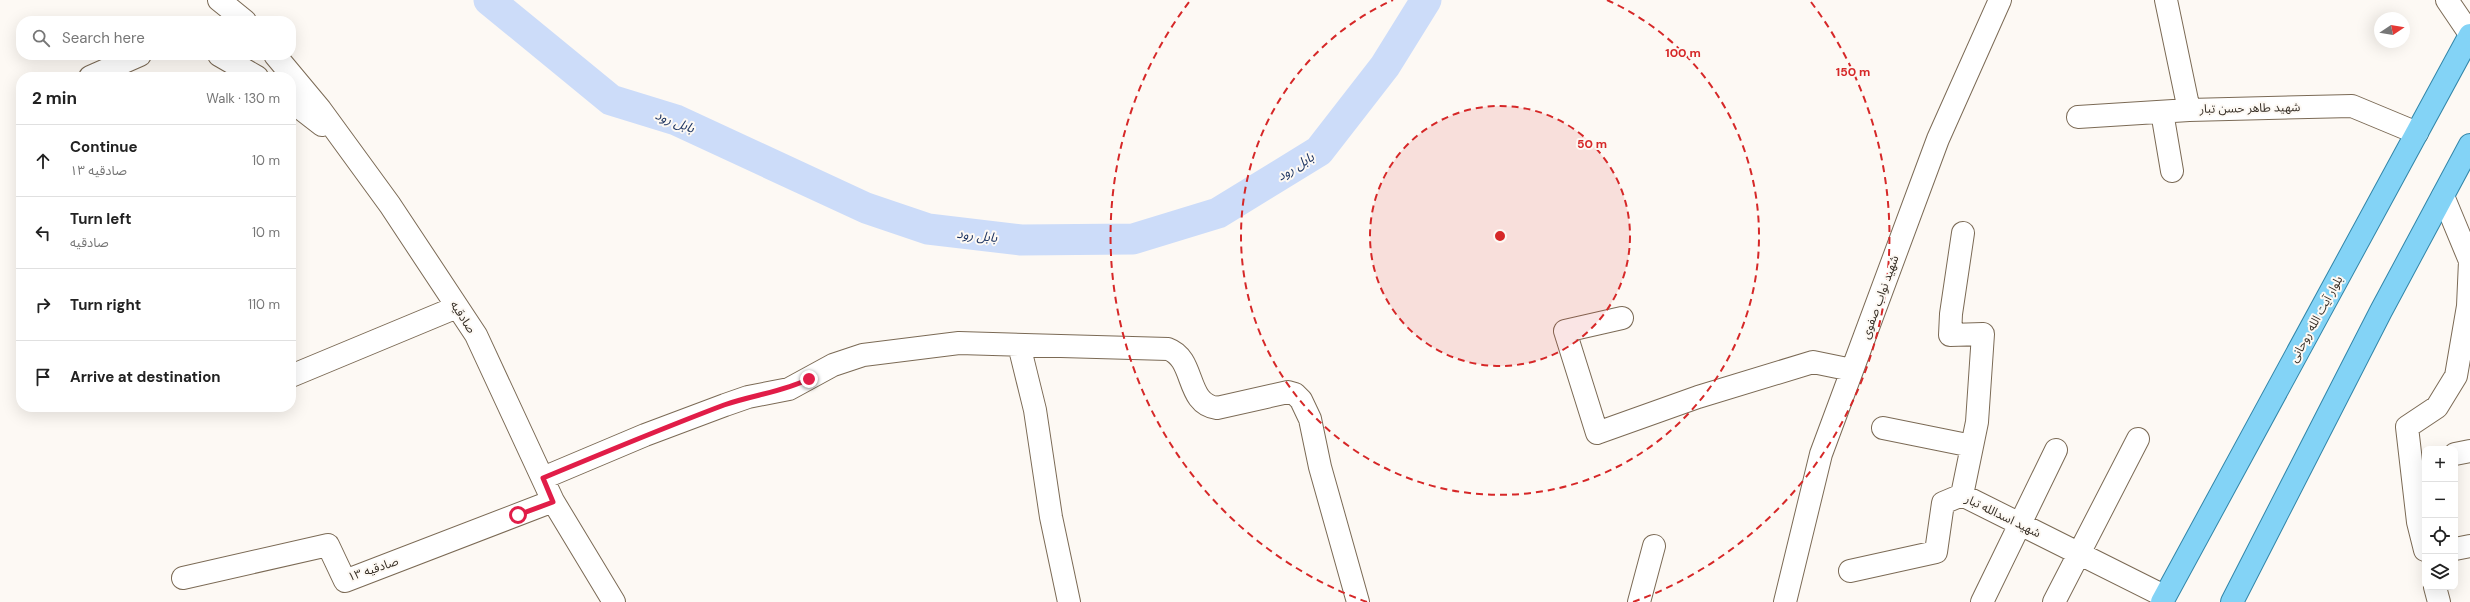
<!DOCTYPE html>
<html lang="en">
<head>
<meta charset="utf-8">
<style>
	:root { --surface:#fff; --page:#f6f6f6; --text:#222; --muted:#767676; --line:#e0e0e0 }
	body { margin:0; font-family:"DM Sans","Noto Sans Arabic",sans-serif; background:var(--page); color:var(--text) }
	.controls { position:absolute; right:12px; bottom:12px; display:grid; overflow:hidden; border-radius:8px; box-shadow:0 4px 16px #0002 }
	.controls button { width:36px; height:36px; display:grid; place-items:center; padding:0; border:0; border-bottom:1px solid var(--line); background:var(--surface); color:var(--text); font:20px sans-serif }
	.compass { position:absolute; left:2374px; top:12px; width:36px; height:36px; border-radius:50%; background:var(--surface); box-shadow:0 4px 16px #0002; rotate:78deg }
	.stop { position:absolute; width:12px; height:12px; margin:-9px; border:3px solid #e11d48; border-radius:50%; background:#fff }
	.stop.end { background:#e11d48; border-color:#fff; box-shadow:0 1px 4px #0008 }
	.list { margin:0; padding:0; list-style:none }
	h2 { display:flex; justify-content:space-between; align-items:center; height:52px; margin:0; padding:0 16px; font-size:17px }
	h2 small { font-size:13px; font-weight:400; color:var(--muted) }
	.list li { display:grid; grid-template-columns:26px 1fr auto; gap:12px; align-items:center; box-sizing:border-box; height:72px; padding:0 16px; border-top:1px solid var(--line) }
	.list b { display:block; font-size:15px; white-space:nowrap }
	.list p { margin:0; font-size:13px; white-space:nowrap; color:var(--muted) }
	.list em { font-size:13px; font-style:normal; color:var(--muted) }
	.icon { flex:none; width:22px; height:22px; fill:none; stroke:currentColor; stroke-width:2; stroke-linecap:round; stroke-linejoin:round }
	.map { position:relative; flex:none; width:2470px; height:602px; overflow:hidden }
	.search { position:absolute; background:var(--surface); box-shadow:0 4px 16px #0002; left:16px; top:16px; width:280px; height:44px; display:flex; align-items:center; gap:10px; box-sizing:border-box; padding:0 14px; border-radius:16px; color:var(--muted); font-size:15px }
	.panel { position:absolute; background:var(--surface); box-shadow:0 4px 16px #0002; left:16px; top:72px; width:280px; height:340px; border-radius:16px }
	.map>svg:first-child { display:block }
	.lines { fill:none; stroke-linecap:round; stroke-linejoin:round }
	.river { stroke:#ccdcf9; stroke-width:31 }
	.minor-casing { stroke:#7b6a55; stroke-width:24 }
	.major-casing { stroke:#3286a9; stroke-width:24 }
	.minor { stroke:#fff; stroke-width:22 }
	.major { stroke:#83d3f6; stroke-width:22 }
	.route { stroke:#e11d48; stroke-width:5 }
	.ring { fill:none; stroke:#d62828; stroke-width:2; stroke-dasharray:7 5 }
	.labels { text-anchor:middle; stroke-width:4; stroke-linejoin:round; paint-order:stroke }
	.street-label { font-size:12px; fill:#362e25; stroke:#fdf9f4 }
	.water-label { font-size:13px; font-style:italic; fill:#1e3562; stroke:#fdf9f4 }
	.centre { fill:#d62828; stroke:#fdf9f4; stroke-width:2 }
	.ring-label { font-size:12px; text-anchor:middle; font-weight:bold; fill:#d62828; stroke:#fdf9f4; stroke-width:4; stroke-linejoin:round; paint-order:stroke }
</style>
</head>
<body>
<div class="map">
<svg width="2470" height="602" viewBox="0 0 2470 602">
	<rect width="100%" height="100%" fill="#fdf9f4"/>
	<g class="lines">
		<path class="river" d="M489,0L611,100L676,120L866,208L928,229L1021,240L1133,239L1218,213L1319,151L1385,66L1426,0"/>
		<defs>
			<path id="minor" d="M219,0L245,21
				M2166,0L2189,110
				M2447,0L2470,34
				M219,55L257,77
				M275,55L320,109L390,205L476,335L553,501L614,602
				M90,77L140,55
				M291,101L322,125
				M2162,112L2172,171
				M2078,117L2189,110L2352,106L2417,133
				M1622,318L1565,331L1597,433L1698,397L1813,362L1852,370
				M1019,345L1035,410L1051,517L1069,602
				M291,376L457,307
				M1883,428L1972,446
				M2455,454L2470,451
				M543,478L645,435L725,405L748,397L789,389L833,365L863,355L959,343L1168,349C1196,359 1185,404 1217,408L1288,392L1295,394L1301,400L1310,419L1320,467L1358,602
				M1962,495L1977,422L1983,334L1950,335L1951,314L1963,233
				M2455,549L2470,546
				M2425,550L2418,522L2407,427L2437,407L2456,376L2468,306L2470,261L2443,196
				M1850,571L1936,552L1943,503L1962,495L2164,596
				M183,578L328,545L345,581L553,501
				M2435,587L2439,602
				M1639,602L1654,546
				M1785,602L1821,454L1938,139L2000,0
				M1982,602L2056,450
				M2054,602L2138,439"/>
			<path id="major" d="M2162,602L2470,35
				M2232,602L2381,311L2470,145"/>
		</defs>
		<use href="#minor" class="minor-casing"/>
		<use href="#major" class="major-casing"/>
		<use href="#minor" class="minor"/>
		<use href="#major" class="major"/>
	</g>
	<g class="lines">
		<path class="route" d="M518,515L553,502L543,478C603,453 663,428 724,405C753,395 782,392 809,379"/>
	</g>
	<circle cx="1500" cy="236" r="130" fill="#d62828" fill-opacity=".12"/>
	<g class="ring">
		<circle cx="1500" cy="236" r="130"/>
		<path d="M1607 0A259 259 0 1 1 1393 0"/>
		<path d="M1367 602A389 389 0 0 1 1189 2M1811 2A389 389 0 0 1 1633 602"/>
	</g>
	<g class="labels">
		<g class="street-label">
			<text transform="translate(2250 108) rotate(-1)" y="4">شهید طاهر حسن تبار</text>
			<text transform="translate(1880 297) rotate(-70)" y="4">شهید نواب صفوی</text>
			<text transform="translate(463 317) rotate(57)" y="4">صادقیه</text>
			<text transform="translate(2316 319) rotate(-61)" y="4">بلوار آیت الله روحانی</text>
			<text transform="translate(2003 516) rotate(26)" y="4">شهید اسدالله تبار</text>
			<text transform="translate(373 569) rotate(-19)" y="4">صادقیه ۱۳</text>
		</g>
		<g class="water-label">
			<text transform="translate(675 121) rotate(21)" y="5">بابل رود</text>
			<text transform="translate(1295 166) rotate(-32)" y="5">بابل رود</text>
			<text transform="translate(977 235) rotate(6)" y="5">بابل رود</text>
		</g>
	</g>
	<circle cx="1500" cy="236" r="6" class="centre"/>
	<g class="ring-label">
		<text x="1683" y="57">100 m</text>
		<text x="1853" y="76">150 m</text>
		<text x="1592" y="148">50 m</text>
	</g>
</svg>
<div class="controls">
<button>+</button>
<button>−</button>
<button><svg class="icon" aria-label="locate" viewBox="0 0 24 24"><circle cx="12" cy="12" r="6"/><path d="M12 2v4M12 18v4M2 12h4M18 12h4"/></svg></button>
<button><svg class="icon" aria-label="layers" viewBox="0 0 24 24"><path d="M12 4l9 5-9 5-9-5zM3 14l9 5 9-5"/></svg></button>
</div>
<svg class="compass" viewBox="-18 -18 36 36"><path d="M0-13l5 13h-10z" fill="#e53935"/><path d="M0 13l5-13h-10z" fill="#767676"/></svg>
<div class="stop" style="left:518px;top:515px"></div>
<div class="stop end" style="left:809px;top:379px"></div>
<div class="search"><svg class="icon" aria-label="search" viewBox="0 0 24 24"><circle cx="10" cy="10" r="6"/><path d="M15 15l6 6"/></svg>Search here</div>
<section class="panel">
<h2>2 min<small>Walk · 130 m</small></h2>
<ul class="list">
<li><svg class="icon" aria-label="ahead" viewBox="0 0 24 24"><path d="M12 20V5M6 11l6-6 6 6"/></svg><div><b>Continue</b><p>صادقیه ۱۳</p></div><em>10 m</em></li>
<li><svg class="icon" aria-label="left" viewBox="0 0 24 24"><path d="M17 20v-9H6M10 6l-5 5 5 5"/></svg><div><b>Turn left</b><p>صادقیه</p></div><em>10 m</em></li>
<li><svg class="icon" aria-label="right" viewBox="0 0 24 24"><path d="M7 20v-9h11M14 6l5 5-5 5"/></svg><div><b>Turn right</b></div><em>110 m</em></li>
<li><svg class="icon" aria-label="arrive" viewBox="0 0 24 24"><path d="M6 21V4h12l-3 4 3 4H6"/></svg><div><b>Arrive at destination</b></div></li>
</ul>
</section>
</div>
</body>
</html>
